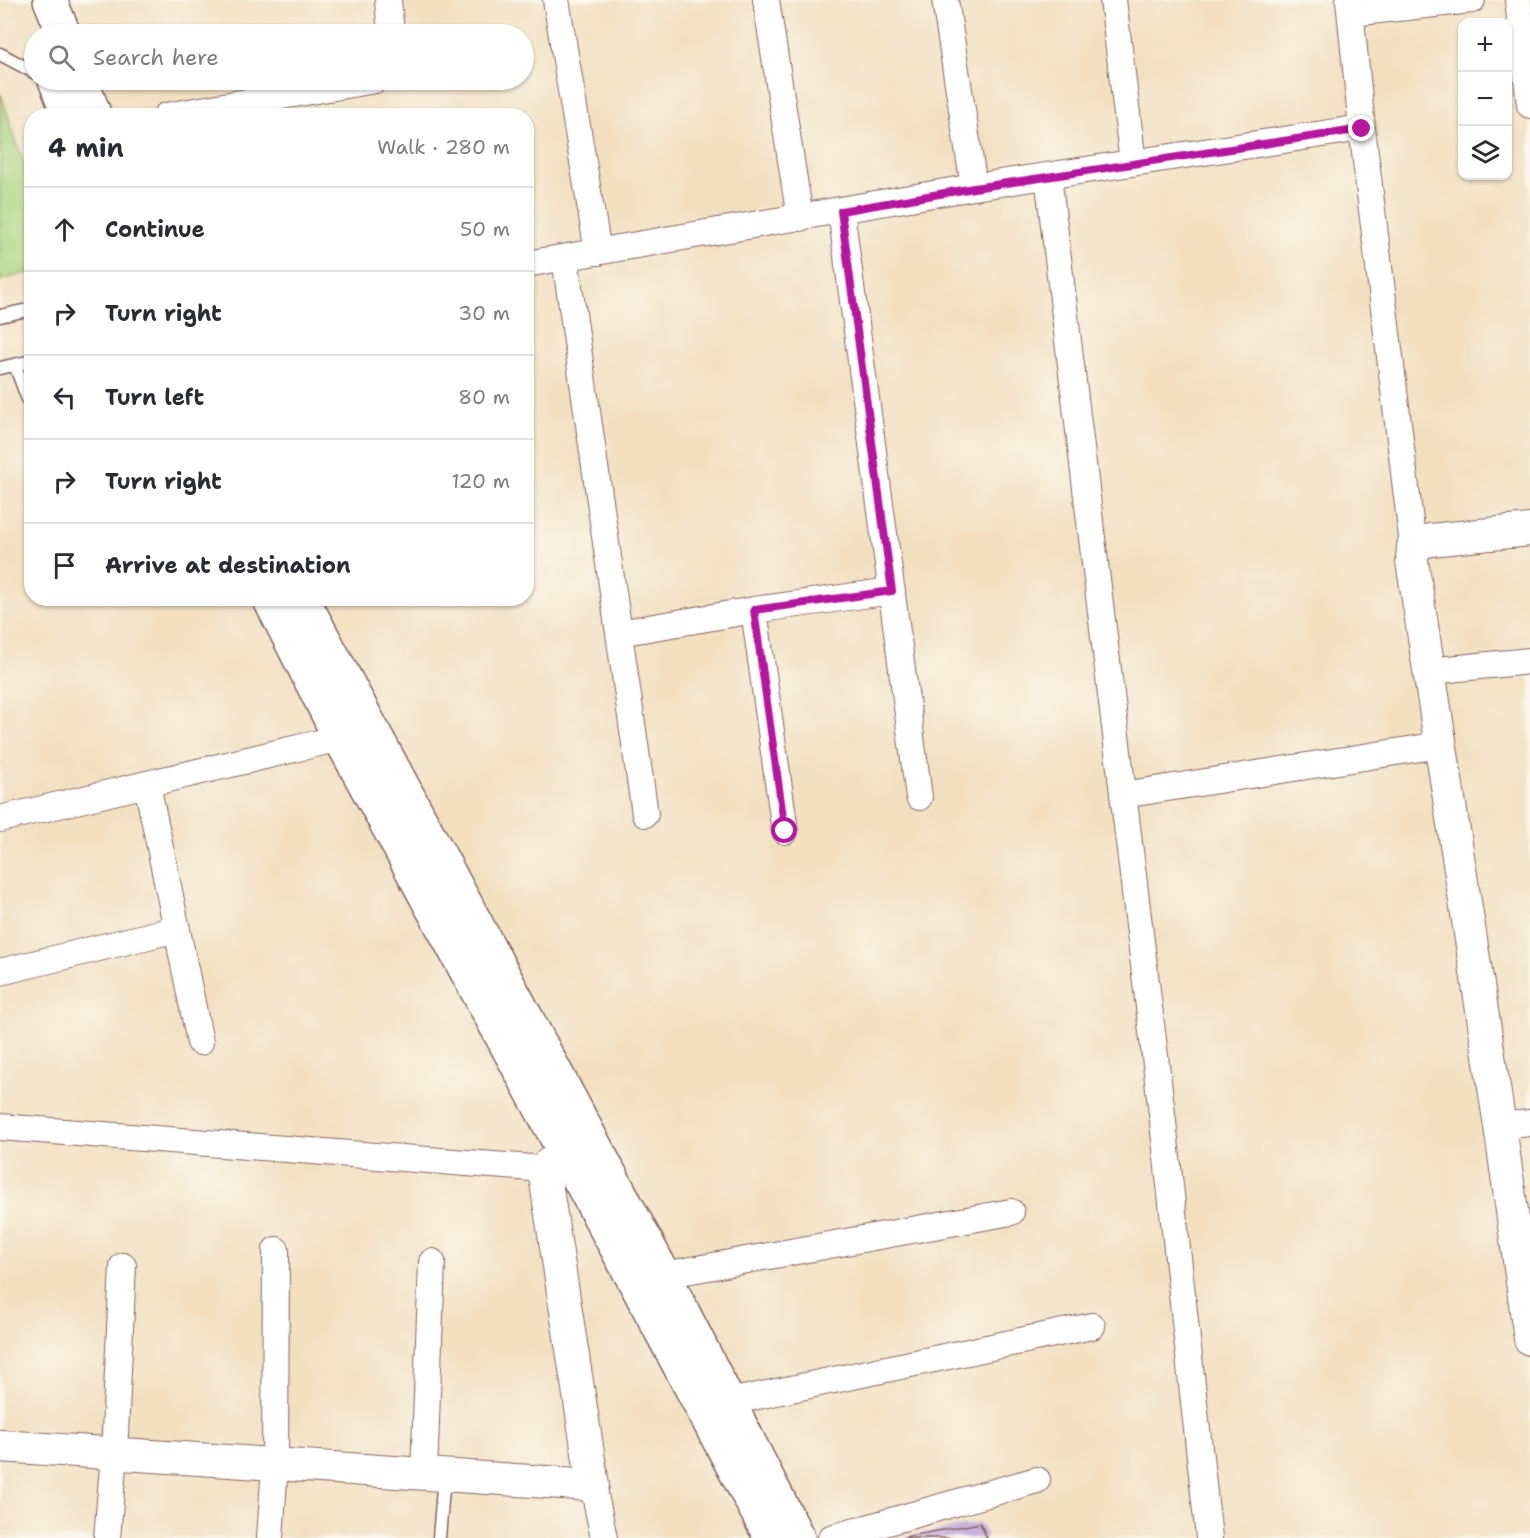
<!DOCTYPE html>
<html lang="en">
<head>
<meta charset="utf-8">
<style>
	:root { --surface:#fff; --page:#f2f2f3; --text:#2b2b33; --muted:#7c7c81; --line:#e1e1e2 }
	body { margin:0; font-family:"Shantell Sans",sans-serif; background:var(--page); color:var(--text) }
	.controls { position:absolute; right:18px; top:18px; display:grid; overflow:hidden; border-radius:12px; box-shadow:0 2px 4px #0004 }
	.controls button { width:54px; height:54px; display:grid; place-items:center; padding:0; border:0; border-bottom:2px solid var(--line); background:var(--surface); color:var(--text); font:30px sans-serif }
	.stop { position:absolute; width:18px; height:18px; margin:-14px; border:4px solid #b5179e; border-radius:50%; background:#fff }
	.stop.end { background:#b5179e; border-color:#fff; box-shadow:0 2px 6px #0008 }
	.list { margin:0; padding:0; list-style:none }
	h2 { display:flex; justify-content:space-between; align-items:center; height:78px; margin:0; padding:0 24px; font-size:26px }
	h2 small { font-size:20px; font-weight:400; color:var(--muted) }
	.list li { display:grid; grid-template-columns:39px 1fr auto; gap:18px; align-items:center; box-sizing:border-box; height:84px; padding:0 24px; border-top:2px solid var(--line) }
	.list b { display:block; font-size:22px; white-space:nowrap }
	.list em { font-size:20px; font-style:normal; color:var(--muted) }
	.icon { flex:none; width:33px; height:33px; fill:none; stroke:currentColor; stroke-width:2; stroke-linecap:round; stroke-linejoin:round }
	.map { position:relative; flex:none; width:1530px; height:1538px; overflow:hidden }
	.search { position:absolute; background:var(--surface); box-shadow:0 2px 4px #0004; left:24px; top:24px; width:510px; height:66px; display:flex; align-items:center; gap:15px; box-sizing:border-box; padding:0 21px; border-radius:33px; color:var(--muted); font-size:22px }
	.panel { position:absolute; background:var(--surface); box-shadow:0 2px 4px #0004; left:24px; top:108px; width:510px; height:498px; border-radius:24px }
	.map>svg:first-child { display:block }
	.green { fill:#abd783; stroke:#7a7b57; stroke-width:1.5 }
	.building { fill:#b99cd4 }
	.lines { fill:none; stroke-linecap:round; stroke-linejoin:round }
	.service-casing { stroke:#856360; stroke-width:15 }
	.minor-casing { stroke:#856360; stroke-width:28 }
	.tertiary-casing { stroke:#856360; stroke-width:34 }
	.trunk-casing { stroke:#856360; stroke-width:36 }
	.service { stroke:#fff; stroke-width:12 }
	.minor { stroke:#fff; stroke-width:26 }
	.tertiary { stroke:#fff; stroke-width:32 }
	.trunk { stroke:#fff; stroke-width:33 }
	.route { stroke:#b5179e; stroke-width:8 }
</style>
</head>
<body>
<div class="map">
<svg width="1530" height="1538" viewBox="0 0 1530 1538">
	<rect width="100%" height="100%" fill="#fbf7ec"/>
	<filter id="ink" filterUnits="userSpaceOnUse"><feTurbulence type="fractalNoise" baseFrequency=".0167" numOctaves="2"/><feDisplacementMap in="SourceGraphic" scale="12" xChannelSelector="R" yChannelSelector="G"/><feConvolveMatrix kernelMatrix="1 2 1 2 8 2 1 2 1" color-interpolation-filters="sRGB"/></filter>
	<filter id="wash" filterUnits="userSpaceOnUse"><feTurbulence type="fractalNoise" baseFrequency=".008" numOctaves="4" result="noise"/><feDisplacementMap in="SourceGraphic" scale="24" xChannelSelector="R" yChannelSelector="G"/><feGaussianBlur stdDeviation="1.35" result="paint"/><feColorMatrix in="noise" values="0 0 0 0 0 0 0 0 0 0 0 0 0 0 0 0 0 1.4 0 .05"/><feComposite in="paint" operator="in"/></filter>
	<g filter="url(#wash)">
		<rect width="100%" height="100%" fill="#f2e0c1"/>
		<path class="green" d="M0,92L31,187V272L0,280Z"/>
		<g id="blocks">
			<path class="building" d="M980,1523L987,1538H904V1537Z"/>
		</g>
	</g>
	<g filter="url(#ink)">
		<use href="#blocks" fill-opacity="0" stroke="#856360" stroke-width="1.5"/>
		<g class="lines">
			<defs>
				<path id="service" d="M0,54L34,72
					M0,316L32,309
					M15,365L32,410
					M0,368L32,361
					M439,1538L444,1476"/>
				<path id="minor" d="M388,0L391,34
					M556,0L598,252
					M766,0L800,218
					M945,0L974,187
					M1113,0L1133,163
					M1349,0L1362,128
					M1518,0L1530,105
					M1351,13L1472,0
					M166,116L375,80
					M1048,176L1163,1122L1209,1538
					M841,211L919,797
					M565,258L645,814
					M526,264L974,187L1362,128L1413,546
					M754,610L785,831
					M619,633L754,610L892,591
					M1429,671L1530,661
					M147,784L200,1042
					M1123,795L1440,745
					M0,819L340,738
					M0,972L177,929
					M1500,1126L1530,1123
					M0,1127L545,1169
					M664,1275L1011,1212
					M729,1402L1092,1326
					M424,1474L432,1262
					M593,1485L604,1538
					M107,1538L114,1454L123,1266
					M270,1538L275,1465L276,1250
					M831,1538L1037,1480"/>
				<path id="tertiary" d="M1530,530L1430,540L1413,546L1412,561L1500,1126L1530,1339
					M0,1446L593,1485L545,1176V1169L549,1163H570"/>
				<path id="trunk" d="M50,0L64,34
					M55,80L69,116
					M81,80L95,116
					M269,598L340,738L637,1286L771,1538
					M302,598L664,1275L798,1538"/>
			</defs>
			<use href="#service" class="service-casing"/>
			<use href="#minor" class="minor-casing"/>
			<use href="#tertiary" class="tertiary-casing"/>
			<use href="#trunk" class="trunk-casing"/>
			<use href="#service" class="service"/>
			<use href="#minor" class="minor"/>
			<use href="#tertiary" class="tertiary"/>
			<use href="#trunk" class="trunk"/>
		</g>
	</g>
	<g class="lines" filter="url(#ink)">
		<path class="route" d="M785,831L754,610L892,591L841,211L974,188L1362,129"/>
	</g>
</svg>
<div class="controls">
<button>+</button>
<button>−</button>
<button><svg class="icon" aria-label="layers" viewBox="0 0 24 24"><path d="M12 4l9 5-9 5-9-5zM3 14l9 5 9-5"/></svg></button>
</div>
<div class="stop" style="left:785px;top:831px"></div>
<div class="stop end" style="left:1362px;top:129px"></div>
<div class="search"><svg class="icon" aria-label="search" viewBox="0 0 24 24"><circle cx="10" cy="10" r="6"/><path d="M15 15l6 6"/></svg>Search here</div>
<section class="panel">
<h2>4 min<small>Walk · 280 m</small></h2>
<ul class="list">
<li><svg class="icon" aria-label="ahead" viewBox="0 0 24 24"><path d="M12 20V5M6 11l6-6 6 6"/></svg><div><b>Continue</b></div><em>50 m</em></li>
<li><svg class="icon" aria-label="right" viewBox="0 0 24 24"><path d="M7 20v-9h11M14 6l5 5-5 5"/></svg><div><b>Turn right</b></div><em>30 m</em></li>
<li><svg class="icon" aria-label="left" viewBox="0 0 24 24"><path d="M17 20v-9H6M10 6l-5 5 5 5"/></svg><div><b>Turn left</b></div><em>80 m</em></li>
<li><svg class="icon" aria-label="right" viewBox="0 0 24 24"><path d="M7 20v-9h11M14 6l5 5-5 5"/></svg><div><b>Turn right</b></div><em>120 m</em></li>
<li><svg class="icon" aria-label="arrive" viewBox="0 0 24 24"><path d="M6 21V4h12l-3 4 3 4H6"/></svg><div><b>Arrive at destination</b></div></li>
</ul>
</section>
</div>
</body>
</html>
